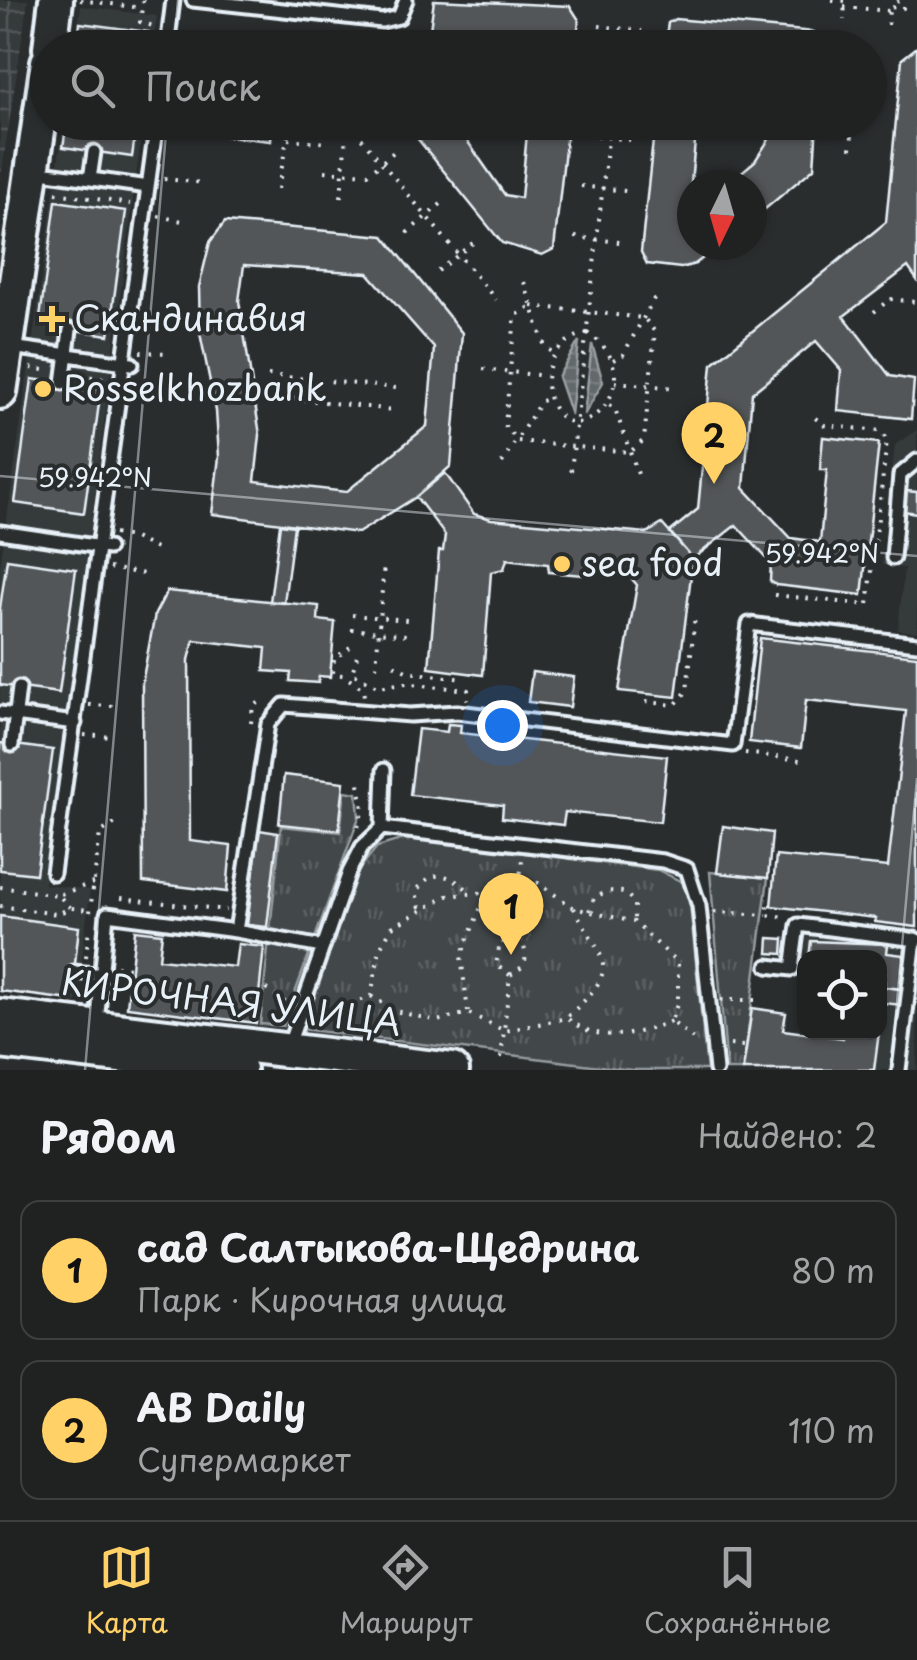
<!DOCTYPE html>
<html lang="ru">
<head>
<meta charset="utf-8">
<style>
	:root { --surface:#202222; --page:#2d2f2f; --text:#f1f3f6; --muted:#a2a4a5; --line:#3d3f40; --accent:#ffd166 }
	body { margin:0; font-family:"Playpen Sans",sans-serif; background:var(--page); color:var(--text) }
	.controls { position:absolute; right:30px; bottom:30px; display:grid; overflow:hidden; border-radius:20px; box-shadow:0 2px 8px #0004 }
	.controls button { width:90px; height:90px; display:grid; place-items:center; padding:0; border:0; border-bottom:2px solid var(--line); background:var(--surface); color:var(--text); font:50px sans-serif }
	.compass { position:absolute; left:677px; top:170px; width:90px; height:90px; border-radius:50%; background:var(--surface); box-shadow:0 2px 8px #0004; rotate:185deg }
	.you { position:absolute; left:502px; top:725px; width:35px; height:35px; margin:-25px; border:8px solid #fff; border-radius:50%; background:#1a73e8; box-shadow:0 0 0 15px #1a73e833 }
	.badge { display:grid; place-items:center; width:65px; height:65px; border-radius:50%; background:var(--accent); color:#111; font-size:32px; font-weight:700 }
	.pin { position:absolute; translate:-50% -82px; filter:drop-shadow(0 2px 5px #0008) }
	.pin::after { content:''; position:absolute; top:52px; width:35px; height:30px; background:inherit; clip-path:polygon(0 0,100% 0,50% 100%) }
	.list { margin:0; padding:0; list-style:none }
	h2 { display:flex; justify-content:space-between; align-items:center; height:130px; margin:0; padding:0 40px; font-size:42px }
	h2 small { font-size:32px; font-weight:400; color:var(--muted) }
	.list li { display:grid; grid-template-columns:65px 1fr auto; gap:30px; align-items:center; box-sizing:border-box; height:140px; margin:0 20px 20px; padding:0 20px; border:2px solid var(--line); border-radius:20px }
	.list b { display:block; font-size:38px; white-space:nowrap }
	.list p { margin:0; font-size:32px; white-space:nowrap; color:var(--muted) }
	.list em { font-size:32px; font-style:normal; color:var(--muted) }
	.icon { flex:none; width:55px; height:55px; fill:none; stroke:currentColor; stroke-width:2; stroke-linecap:round; stroke-linejoin:round }
	.map { position:relative; flex:none; width:917px; height:1070px; overflow:hidden }
	.search { position:absolute; background:var(--surface); box-shadow:0 2px 8px #0004; left:30px; right:30px; top:30px; height:110px; display:flex; align-items:center; gap:25px; box-sizing:border-box; padding:0 35px; border-radius:55px; color:var(--muted); font-size:38px }
	.sheet { height:450px; background:var(--surface) }
	nav { display:flex; justify-content:space-around; align-items:center; box-sizing:border-box; height:140px; border-top:2px solid var(--line); background:var(--surface); font-size:28px; color:var(--muted) }
	nav a { display:grid; justify-items:center; gap:5px }
	nav .on { color:var(--accent) }
	.map>svg:first-child { display:block }
	.built { fill:#363a3b }
	.industrial { fill:url(#industrial-grid) }
	.park { fill:url(#park-tufts); stroke:#959ca0; stroke-width:2.5 }
	.water { fill:url(#water-rules); stroke:#989fa3; stroke-width:2.5 }
	.building { fill:#535759; stroke:#e8f1f8; stroke-width:2.5; fill-rule:evenodd }
	.lines { fill:none; stroke-linecap:round; stroke-linejoin:round }
	.lane-casing { stroke:#e8f1f8; stroke-width:19 }
	.secondary-casing { stroke:#e8f1f8; stroke-width:40 }
	.path { stroke:#e8f1f8; stroke-width:4; stroke-dasharray:2.5 8; stroke-linecap:butt }
	.lane { stroke:#2a2d2e; stroke-width:11 }
	.secondary { stroke:#2a2d2e; stroke-width:32 }
	.ticks { fill:none; stroke:#e8f1f8; stroke-width:2.5; stroke-opacity:0.45 }
	.poi-dot { fill:#ffd166; stroke:#2a2d2e; stroke-width:4 }
	.labels { text-anchor:middle; stroke-width:8; stroke-linejoin:round; paint-order:stroke }
	.poi-label { font-size:35px; fill:#e8f1f8; stroke:#2a2d2e; text-anchor:start }
	.street-label { font-size:35px; fill:#e8f1f8; stroke:#2a2d2e }
	.ticks-label { font-size:25px; text-anchor:middle; fill:#e8f1f8; stroke:#2a2d2e; stroke-width:8; stroke-linejoin:round; paint-order:stroke }
</style>
</head>
<body>
<div class="map">
<svg width="917" height="1070" viewBox="0 0 917 1070">
	<defs>
		<pattern id="industrial-grid" width="8" height="8" patternUnits="userSpaceOnUse" patternTransform="scale(2.5)"><rect width="8" height="8" fill="#363a3b"/><path d="M0 4h8M4 0v8" fill="none" stroke="#535758"/></pattern>
		<pattern id="park-tufts" width="24" height="20" patternUnits="userSpaceOnUse" patternTransform="scale(2.5)"><rect width="24" height="20" fill="#424648"/><path d="M3 7l-1-3M5 7V3M7 7l1-3M15 17l-1-3M17 17v-4M19 17l1-3" fill="none" stroke="#5d6163"/></pattern>
		<pattern id="water-rules" width="6" height="5" patternUnits="userSpaceOnUse" patternTransform="scale(2.5)"><rect width="6" height="5" fill="#63686b"/><path d="M0 2.5h6" fill="none" stroke="#797e81"/></pattern>
	</defs>
	<rect width="100%" height="100%" fill="#2a2d2e"/>
	<filter id="ink" filterUnits="userSpaceOnUse"><feTurbulence type="fractalNoise" baseFrequency=".01" numOctaves="2"/><feDisplacementMap in="SourceGraphic" scale="20" xChannelSelector="R" yChannelSelector="G"/><feConvolveMatrix kernelMatrix="1 2 1 2 8 2 1 2 1" color-interpolation-filters="sRGB"/></filter>
	<g filter="url(#ink)">
		<path class="built" d="M81,6L157,16L152,47L75,48Z
			M64,123H143L44,884L90,890L77,1002L0,992V567Z
			M917,430V632L898,630L904,568L882,565L895,445Z
			M807,936L917,948V1070H874L883,987L880,986V958H805Z"/>
		<path class="industrial" d="M0,0H28L0,182Z"/>
		<path class="park" d="M345,791L357,793L359,817L283,1026L260,1024L281,826L340,832Z
			M407,838L658,870L680,881L689,894L707,1070H632L300,1029L356,873L377,847Z
			M710,872L768,878L743,1070H727Z"/>
		<path class="water" d="M579,341L571,415L558,377Z
			M592,344L603,382L584,415Z"/>
		<path class="building" d="M434,0L570,6L579,20L576,48L470,43L469,48H407L430,30Z
			M675,19L814,32L821,38L823,48H664L668,23Z
			M80,23L149,32L147,48H77Z
			M917,47V280L908,267L844,316L890,376L914,380L911,419L838,411L841,370L816,341L752,393L744,488L791,538L820,542L827,470H820L823,437L879,443L862,595L776,585L770,581L771,563L736,525L693,559L670,532L698,509L712,364L886,222L902,59Z
			M67,122H137L132,157L63,147Z
			M216,122H282L281,130L272,129L271,141L215,135Z
			M404,122H454L505,195L521,198L528,122H568L554,249L542,255L502,243Z
			M655,122H697L689,203L692,245H720L695,264L681,268L647,264L641,252Z
			M774,122H817L814,168L752,220V185H726L755,161L773,133Z
			M56,201L126,211L109,335L39,325Z
			M225,222L384,236L462,333L451,466L416,497L358,533L212,514L219,457L216,411L200,333L199,287L210,242ZM244,265L368,273L434,348L427,426L346,492L255,481L260,435L239,301Z
			M32,379L101,389L84,513L15,503Z
			M445,473L474,514L491,519L647,533L662,524L693,559L676,697L619,691L637,585L627,573L585,568L583,575L549,572L548,564L507,559L504,569L491,572L483,675L429,668L439,551H443L445,535L416,497Z
			M905,491L917,492V513L903,511Z
			M280,524L294,526L284,603L270,602Z
			M7,559L76,569L59,693L0,685V608Z
			M167,591L319,606L318,620L335,622L330,677L319,676L318,683L290,681L291,673L264,671L266,648L194,640L189,660L190,841L231,846L227,892L143,882L142,683L155,614Z
			M760,638L917,656V927L875,922L876,918L771,906L776,856L888,867L906,711L806,700L801,748L749,742Z
			M532,672L574,677L570,707L528,702Z
			M448,724L461,725L460,733L667,756L660,822L565,812L563,825L502,818L503,805L410,795L418,729L447,732Z
			M0,743L53,750L36,874L0,870Z
			M284,775L344,782L339,830L279,824Z
			M723,826L772,833L768,878L717,873Z
			M259,830L278,833L267,927L247,925Z
			M0,916L79,927L71,1000L0,991Z
			M135,930L162,933L159,959L235,967L238,944L264,947L256,1023L127,1007Z
			M769,938L784,939L783,954L768,953Z
			M811,941L888,944L887,953L904,955L900,989L884,987L885,973L880,972V958H809Z
			M884,987L904,989L902,1005L882,1003Z
			M752,1008L786,1013L783,1030L843,1038L844,1032H879L874,1070H743Z"/>
		<g class="lines">
			<defs>
				<path id="lane" d="M193,0L382,21L399,17L406,0
					M167,48L173,0
					M34,171L148,187
					M90,179L94,152
					M11,347L132,364
					M63,383L70,330
					M0,532L108,548
					M893,558L900,475L917,461
					M0,713L75,723
					M12,745L19,688
					M382,828L384,770
					M53,873L157,122
					M236,931L322,947
					M768,966L792,969L798,925L917,940
					M74,972L104,975
					M97,1024L107,914L236,931L268,724L284,705L410,715L457,712L733,745L749,624L917,644
					M289,1045L349,872L362,847L382,828L663,861L687,869L699,906L716,1070
					M899,1070L915,939"/>
				<path id="secondary" d="M50,48L56,0
					M0,392L48,62
					M0,1016L452,1070
					M0,1042L239,1070"/>
			</defs>
			<use href="#lane" class="lane-casing"/>
			<use href="#secondary" class="secondary-casing"/>
			<path class="path" d="M80,0L142,8
				M143,0L140,22L153,26
				M832,0L845,1L844,20
				M844,7L889,11
				M888,25L889,7L903,8V2L890,0
				M599,26L642,31
				M330,46C351,40 374,47 392,36
				M293,48L294,42
				M618,48L620,28
				M870,57H877
				M870,99H873
				M348,122L496,300
				M586,135L631,140
				M288,139L328,143
				M851,149L853,122
				M325,171L368,174L396,150
				M164,179L204,183
				M581,186L626,191
				M278,189L290,122
				M56,193L130,204
				M341,197L347,122
				M158,216L187,222
				M407,233L442,203
				M575,237L620,242
				M438,271L474,242
				M524,282L545,347L554,353
				M532,306L644,318L655,332L644,440L630,452L517,441L505,426L515,316Z
				M874,312L890,299L917,302
				M587,333C604,343 614,357 615,377C615,389 609,403 600,411C552,458 516,350 587,333Z
				M140,352L170,353
				M613,360L623,355L656,295
				M31,368L51,371
				M483,369L546,376
				M80,375L105,379
				M268,375L396,388
				M134,381L174,382
				M615,382L674,388
				M272,396L393,410
				M609,405L615,409L639,477
				M502,463L541,401L548,399
				M571,471L610,122
				M114,534L132,537L156,549
				M109,568L144,574
				M775,595L868,605L887,440L880,431L824,425L814,417
				M352,615L407,620
				M351,629L406,635
				M350,647L334,659L333,674L343,675L363,689L364,696
				M357,656L352,673L379,687L404,683L468,690L467,700
				M394,665L408,672L463,679
				M376,667L384,564
				M646,702L675,705L687,691L695,616
				M89,705L115,706
				M251,723L253,706L263,701
				M84,735L114,737
				M745,753L800,760
				M358,827L363,809L358,777
				M0,887L58,895L71,908
				M61,894L93,883
				M121,898L226,910
				M0,906L57,914L71,908L88,910
				M768,906L767,915L788,917
				M420,908L416,892C432,866 452,875 470,892
				M589,911L594,898L607,891L624,892L634,902V922
				M90,912L100,833L117,822
				M714,912L767,915
				M86,957L89,927
				M116,966L131,968
				M510,975L496,965L500,942L513,941
				M266,989L286,1003
				M371,996L395,1011L437,1021L468,1013L505,1031L567,1018C597,1044 637,1036 671,1021
				M721,1000H761
				M468,1012L461,956L487,892
				M568,1016C623,967 604,963 574,908
				M313,1022L371,996L380,948L392,927L447,896L487,892L505,879L538,883L574,908L634,922L678,963V1002L671,1021L697,1042
				M730,1045L743,1046
				M501,1058L510,975C524,968 528,962 524,947L513,941L522,860"/>
			<use href="#lane" class="lane"/>
			<use href="#secondary" class="secondary"/>
		</g>
	</g>
	<path class="ticks" d="M174,48L178,0M0,476L917,556M85,1070L167,122M891,1070L917,778"/>
	<g class="poi-dot">
		<path d="M47 304h10v10h10v10h-10v10h-10v-10h-10v-10h10z"/>
		<circle cx="43" cy="389" r="10"/>
		<circle cx="562" cy="564" r="10"/>
	</g>
	<g class="labels">
		<g class="poi-label">
			<text x="74" y="331">Скандинавия</text>
			<text x="63" y="401">Rosselkhozbank</text>
			<text x="582" y="576">sea food</text>
		</g>
		<g class="street-label">
			<text transform="translate(231 1003) rotate(7)" y="12">КИРОЧНАЯ УЛИЦА</text>
		</g>
	</g>
	<g class="ticks-label">
		<text x="95" y="487">59.942°N</text>
		<text x="822" y="563">59.942°N</text>
	</g>
</svg>
<div class="controls">
<button><svg class="icon" aria-label="locate" viewBox="0 0 24 24"><circle cx="12" cy="12" r="6"/><path d="M12 2v4M12 18v4M2 12h4M18 12h4"/></svg></button>
</div>
<svg class="compass" viewBox="-18 -18 36 36"><path d="M0-13l5 13h-10z" fill="#e53935"/><path d="M0 13l5-13h-10z" fill="#a2a4a5"/></svg>
<div class="you"></div>
<div class="pin badge" style="left:511px;top:955px">1</div>
<div class="pin badge" style="left:714px;top:484px">2</div>
<div class="search"><svg class="icon" aria-label="search" viewBox="0 0 24 24"><circle cx="10" cy="10" r="6"/><path d="M15 15l6 6"/></svg>Поиск</div>
</div>
<section class="sheet">
<h2>Рядом<small>Найдено: 2</small></h2>
<ul class="list">
<li><span class="badge">1</span><div><b>сад Салтыкова-Щедрина</b><p>Парк · Кирочная улица</p></div><em>80 m</em></li>
<li><span class="badge">2</span><div><b>АВ Daily</b><p>Супермаркет</p></div><em>110 m</em></li>
</ul>
</section>
<nav>
<a class="on"><svg class="icon" aria-label="map" viewBox="0 0 24 24"><path d="M3 6l6-2 6 2 6-2v14l-6 2-6-2-6 2zM9 4v14M15 6v14"/></svg>Карта</a>
<a><svg class="icon" aria-label="directions" viewBox="0 0 24 24"><path d="M12 3l9 9-9 9-9-9zM9 14v-3h6M13 9l2 2-2 2"/></svg>Маршрут</a>
<a><svg class="icon" aria-label="saved" viewBox="0 0 24 24"><path d="M7 4h10v16l-5-4-5 4z"/></svg>Сохранённые</a>
</nav>
</body>
</html>
